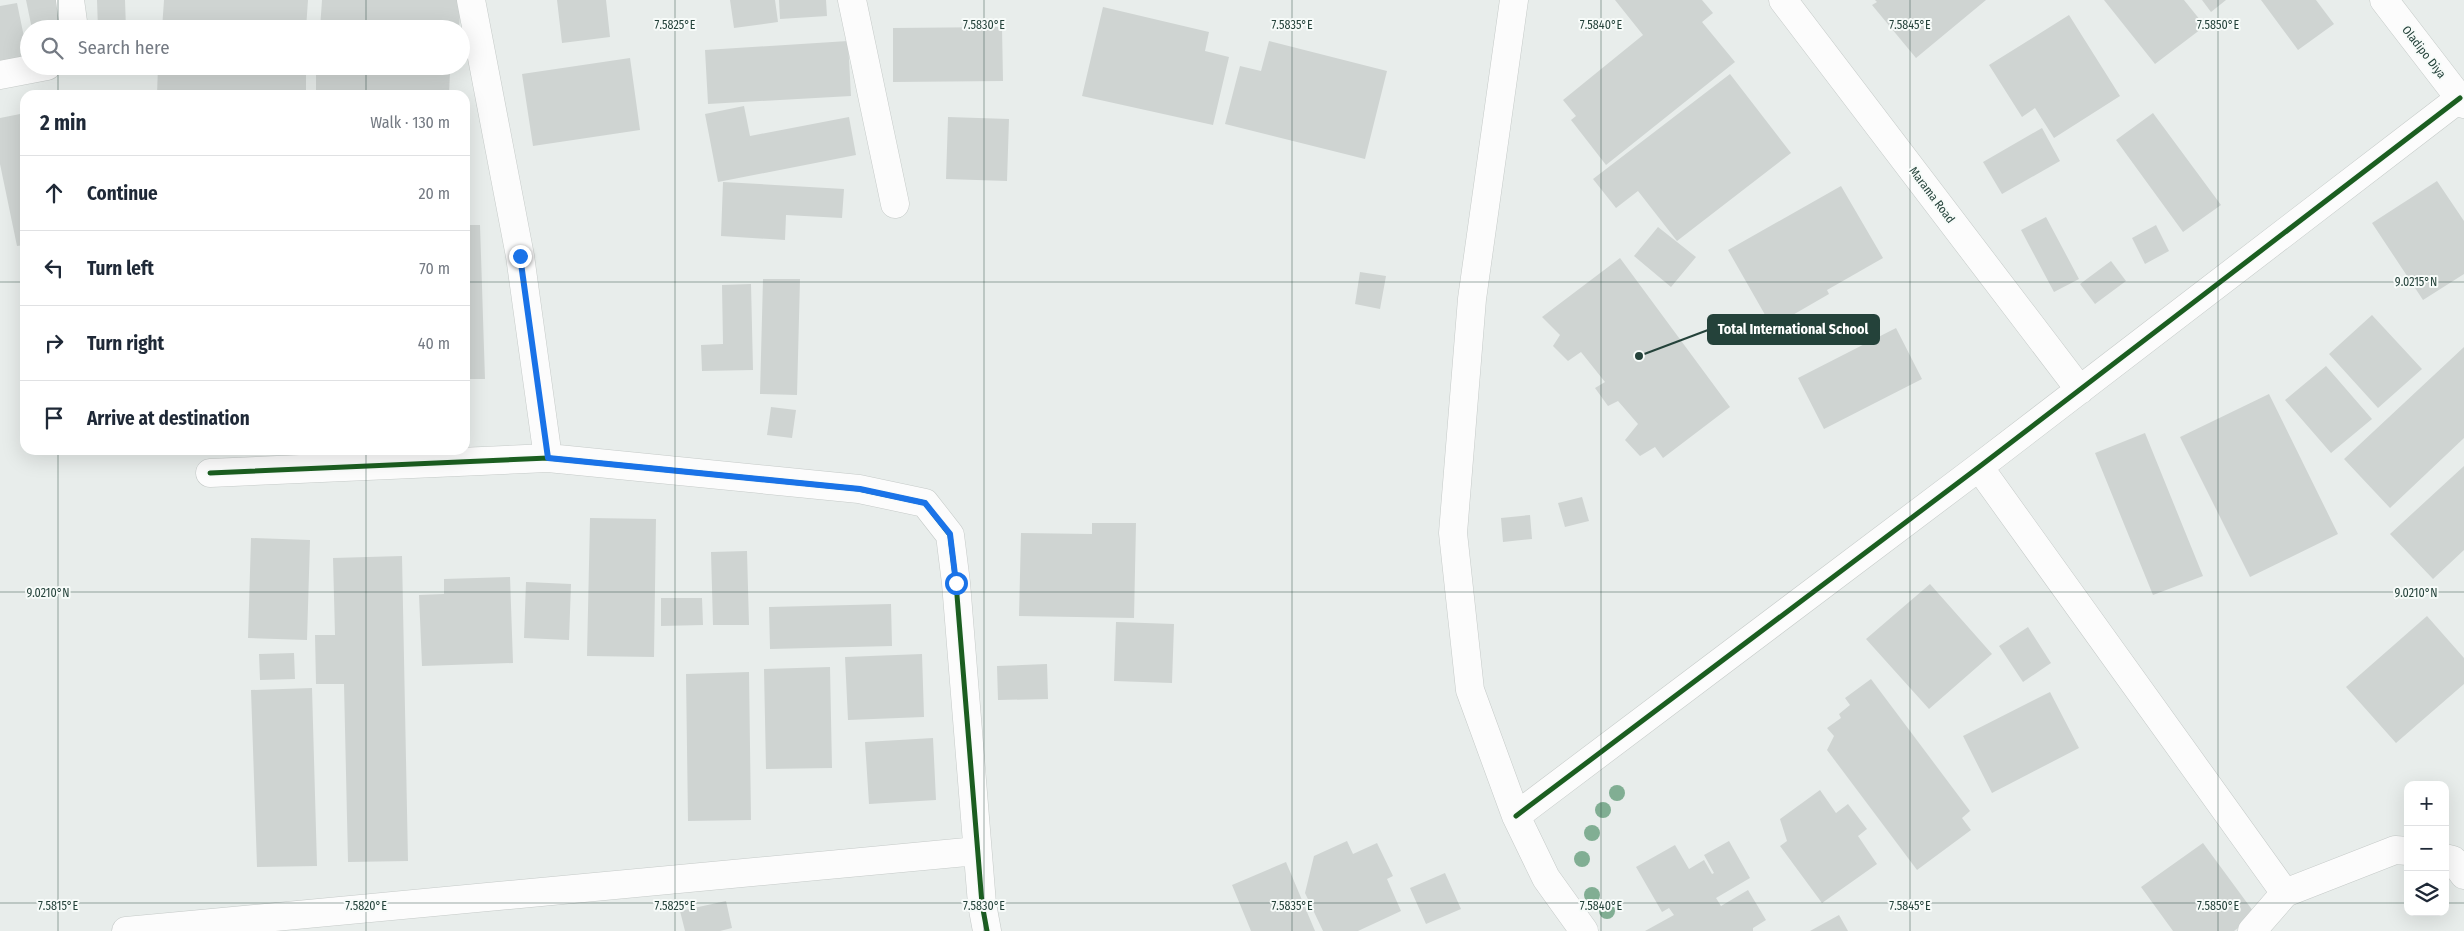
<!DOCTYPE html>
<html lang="en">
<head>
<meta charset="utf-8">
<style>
	:root { --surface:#fff; --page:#f6f6f7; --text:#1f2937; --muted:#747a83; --line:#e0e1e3 }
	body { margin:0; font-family:"Fira Sans Condensed",sans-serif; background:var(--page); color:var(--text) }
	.controls { position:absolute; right:15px; bottom:15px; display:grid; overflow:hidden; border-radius:10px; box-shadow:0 5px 20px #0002 }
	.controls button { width:45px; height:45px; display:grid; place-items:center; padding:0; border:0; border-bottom:1px solid var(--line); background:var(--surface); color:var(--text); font:25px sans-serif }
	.stop { position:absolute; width:15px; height:15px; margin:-11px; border:4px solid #1a73e8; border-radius:50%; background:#fff }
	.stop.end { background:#1a73e8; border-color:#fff; box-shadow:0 1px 5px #0008 }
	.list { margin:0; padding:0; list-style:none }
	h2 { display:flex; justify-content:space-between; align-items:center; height:65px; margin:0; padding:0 20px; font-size:21px }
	h2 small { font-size:16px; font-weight:400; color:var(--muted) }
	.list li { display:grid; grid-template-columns:32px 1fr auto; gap:15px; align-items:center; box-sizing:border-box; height:75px; padding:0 20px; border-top:1px solid var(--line) }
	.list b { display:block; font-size:19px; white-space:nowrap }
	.list em { font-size:16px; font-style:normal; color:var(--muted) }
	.icon { flex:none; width:28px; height:28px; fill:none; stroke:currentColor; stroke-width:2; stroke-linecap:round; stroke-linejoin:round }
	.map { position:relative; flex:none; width:2464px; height:931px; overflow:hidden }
	.search { position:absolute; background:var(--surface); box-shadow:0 5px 20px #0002; left:20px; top:20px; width:450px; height:55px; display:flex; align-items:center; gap:12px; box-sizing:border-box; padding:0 18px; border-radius:28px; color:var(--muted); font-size:19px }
	.panel { position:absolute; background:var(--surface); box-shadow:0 5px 20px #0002; left:20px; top:90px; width:450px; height:365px; border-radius:15px }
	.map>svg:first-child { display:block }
	.building { fill:#cfd4d2 }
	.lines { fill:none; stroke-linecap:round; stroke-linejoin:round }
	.street-casing { stroke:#c5cac8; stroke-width:29 }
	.street { stroke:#fcfcfc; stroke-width:28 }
	.cycleway-casing { stroke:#f7fbf9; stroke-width:8 }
	.cycleway { stroke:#1b5e20; stroke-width:5 }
	.tree { fill:#81ae93 }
	.route { stroke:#1a73e8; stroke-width:6 }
	.ticks { fill:none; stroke:#24423a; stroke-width:1; stroke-opacity:0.45 }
	.labels { text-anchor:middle; stroke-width:4; stroke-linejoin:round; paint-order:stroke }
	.street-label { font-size:12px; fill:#24423a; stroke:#f7fbf9 }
	.ticks-label { font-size:12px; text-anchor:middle; fill:#24423a; stroke:#f7fbf9; stroke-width:4; stroke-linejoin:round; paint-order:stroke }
	.leader { fill:none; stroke:#24423a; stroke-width:2 }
	.callout-dot { fill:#24423a; stroke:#f7fbf9; stroke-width:2 }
	.callout { fill:#24423a; stroke:#24423a; stroke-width:2 }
	.callout-label { font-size:14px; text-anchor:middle; font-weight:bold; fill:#fff }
</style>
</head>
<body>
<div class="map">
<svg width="2464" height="931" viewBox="0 0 2464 931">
	<rect width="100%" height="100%" fill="#e8edeb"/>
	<path class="building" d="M26,0H56L62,29H32Z
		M97,0H125L126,29H98Z
		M164,0H308L306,29H162Z
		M322,0H461L459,29H320Z
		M557,0H606L610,37L562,43Z
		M730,0H775L778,22L734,28Z
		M779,0H826L827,16L780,19Z
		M1615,0H1702L1713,13L1702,22L1735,62L1606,165L1571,120L1576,116L1563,100L1643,35Z
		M1875,0H1986L1916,58L1872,5L1877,2Z
		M2104,0H2184L2205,26L2155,64Z
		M2202,0H2226L2211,12Z
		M2261,0H2316L2334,24L2298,50Z
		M17,3L29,61L0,66V6Z
		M1103,7L1209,32L1205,51L1229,57L1213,125L1082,96Z
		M2069,15L2120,96L2054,138L2035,108L2022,117L1989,65Z
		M1002,27L1003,81L893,82V28Z
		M848,41L851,96L708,104L705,50Z
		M1269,41L1387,71L1365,159L1225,124L1240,66L1261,71Z
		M630,58L640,130L533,146L522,74Z
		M158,66H306V95H157Z
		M316,68L450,71L449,95H316Z
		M1730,74L1791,153L1677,241L1638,191L1616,208L1593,179Z
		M744,106L750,136L849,117L856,155L718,182L705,114Z
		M25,113V245L17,246L0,164V118Z
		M2153,113L2221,205L2183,232L2116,140Z
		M948,117L1009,119L1007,181L946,179Z
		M2042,128L2060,161L2002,194L1983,162Z
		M2437,181L2464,221V274L2423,300L2372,223Z
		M723,182L844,189L842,218L786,215L785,240L721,236Z
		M1841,186L1883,258L1827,290L1829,294L1772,327L1728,250Z
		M2046,217L2079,279L2054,292L2021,230Z
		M465,225H480L485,379H465Z
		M2156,225L2169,251L2145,264L2132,238Z
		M1658,227L1696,257L1671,287L1634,256Z
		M1620,258L1730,407L1663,458L1655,447L1640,456L1625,440L1638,424L1618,401L1608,406L1595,388L1605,382L1581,352L1568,361L1553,346L1560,335L1542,317Z
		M2111,261L2126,281L2095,304L2080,284Z
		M1360,272L1386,276L1380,309L1355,304Z
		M763,279H800L797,395L760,394Z
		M751,284L753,370L702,371L701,345L723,344L722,285Z
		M2372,315L2422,369L2378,408L2329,354Z
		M1896,328L1922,379L1824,429L1798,378Z
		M2464,347V438L2390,508L2344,459Z
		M2326,366L2372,419L2331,453L2285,400Z
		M2269,394L2338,534L2250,577L2180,437Z
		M771,407L796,410L792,438L767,435Z
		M2145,433L2203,576L2153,595L2095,453Z
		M2464,466V550L2433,579L2390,534Z
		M1582,497L1589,521L1565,527L1558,503Z
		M1530,515L1532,539L1503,542L1501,518Z
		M590,518L656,519L654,657L587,656Z
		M1092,523H1136L1134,618L1019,616L1021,533L1092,534Z
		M251,538L310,540L307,640L248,638Z
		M747,551L749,625H713L711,552Z
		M402,556L408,861L348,862L344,684H316L315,635H335L333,558Z
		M510,577L513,663L422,666L419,595L444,594V579Z
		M526,582L571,584L569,640L524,638Z
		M1930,584L1992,654L1929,709L1866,639Z
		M661,598H702L703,625L661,626Z
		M891,604L892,646L770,649L769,607Z
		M2427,616L2464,658V684L2396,743L2346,687Z
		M1116,622L1174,624L1172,683L1114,681Z
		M2028,627L2051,663L2023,682L1999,646Z
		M294,653L295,679L260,680L259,654Z
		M922,654L924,717L848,720L845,657Z
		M1047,664L1048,699L998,700L997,666Z
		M830,667L832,768L766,769L764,669Z
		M749,672L751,820L688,821L686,674Z
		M1871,679L1970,811L1962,818L1971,830L1917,870L1827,750L1834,736L1827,728L1841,718L1839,714L1850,705L1845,698Z
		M312,688L317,866L257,867L251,690Z
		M2050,692L2079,748L1992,793L1963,736Z
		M933,738L936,800L869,804L865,742Z
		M1820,790L1836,813L1848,804L1867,829L1858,836L1877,864L1822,903L1780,846L1787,841L1780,819Z
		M1347,841L1353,854L1377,843L1393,876L1387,879L1401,911L1358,931H1323L1305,893L1314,856Z
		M1729,841L1750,878L1716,898L1721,906L1748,890L1766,920L1753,928V931H1645L1674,915L1669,908L1662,912L1636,867L1675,845L1689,869L1704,860L1712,874L1714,873L1704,855Z
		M2203,843L2256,915L2234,931H2173L2141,887Z
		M1286,862L1315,931H1251L1232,885Z
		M1445,873L1461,909L1426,924L1410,888Z
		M726,901L732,928L720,931H685L680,911Z
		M1839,915L1848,931H1810Z"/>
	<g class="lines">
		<defs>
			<path id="street" d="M70,0L74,29
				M471,0L520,256L548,458
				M852,0L895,204
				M1514,0L1472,299L1453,533L1470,690L1516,816L1546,878L1584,931
				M1783,0L2080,390
				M2384,0L2464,104
				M0,75L47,66
				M1979,467L2285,893
				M210,473L548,458L859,489L925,503L950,535L956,583L982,904L987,931
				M1516,816L1979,467L2460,98
				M2445,858L2453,860L2464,875
				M126,931L977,851
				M2252,931L2285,893L2395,850L2408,851"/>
		</defs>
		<use href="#street" class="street-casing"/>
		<use href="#street" class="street"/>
		<defs>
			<path id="cycleway" d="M210,473L548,458L859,489L925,503L950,535L956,583L982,904L987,931
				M1516,816L1979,467L2460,98"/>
		</defs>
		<use href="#cycleway" class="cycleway-casing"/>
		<use href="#cycleway" class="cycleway"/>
	</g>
	<g class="tree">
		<circle cx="1617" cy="793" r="8"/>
		<circle cx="1603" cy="810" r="8"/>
		<circle cx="1592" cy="833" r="8"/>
		<circle cx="1582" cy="859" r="8"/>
		<circle cx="1592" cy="895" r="8"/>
		<circle cx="1607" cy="911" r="8"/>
	</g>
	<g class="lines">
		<path class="route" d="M520,256L548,458L860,489L925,503L950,534L956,583"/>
	</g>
	<path class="ticks" d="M58,0V29M366,0V29M675,0V931M984,0V931M1292,0V931M1601,0V931M1910,0V931M2218,0V931M58,66V95M366,66V95M0,282H25M465,282H2464M58,450V931M366,450V931M0,592H2464M0,903H2408M2445,903H2464"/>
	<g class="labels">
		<g class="street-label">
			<text transform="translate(2424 52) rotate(52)" y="4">Oladipo Diya</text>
			<text transform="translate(1932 195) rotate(53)" y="4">Marama Road</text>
		</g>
	</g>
	<g class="ticks-label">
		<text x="675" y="29">7.5825°E</text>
		<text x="984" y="29">7.5830°E</text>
		<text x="1292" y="29">7.5835°E</text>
		<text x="1601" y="29">7.5840°E</text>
		<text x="1910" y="29">7.5845°E</text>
		<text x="2218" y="29">7.5850°E</text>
		<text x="2416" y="286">9.0215°N</text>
		<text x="48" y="597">9.0210°N</text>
		<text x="2416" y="597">9.0210°N</text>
		<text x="58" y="910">7.5815°E</text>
		<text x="366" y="910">7.5820°E</text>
		<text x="675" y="910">7.5825°E</text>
		<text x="984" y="910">7.5830°E</text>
		<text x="1292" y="910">7.5835°E</text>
		<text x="1601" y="910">7.5840°E</text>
		<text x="1910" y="910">7.5845°E</text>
		<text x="2218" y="910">7.5850°E</text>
	</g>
	<path class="leader" d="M1639 356L1708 330"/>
	<circle class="callout-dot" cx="1639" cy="356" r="5"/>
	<rect class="callout" x="1708" y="315" width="171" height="29" rx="5"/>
	<g class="callout-label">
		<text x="1793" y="334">Total International School</text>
	</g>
</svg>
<div class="controls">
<button>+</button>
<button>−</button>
<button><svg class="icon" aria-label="layers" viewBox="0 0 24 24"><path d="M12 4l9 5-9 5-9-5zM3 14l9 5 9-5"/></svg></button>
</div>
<div class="stop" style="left:956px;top:583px"></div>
<div class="stop end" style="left:520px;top:256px"></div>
<div class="search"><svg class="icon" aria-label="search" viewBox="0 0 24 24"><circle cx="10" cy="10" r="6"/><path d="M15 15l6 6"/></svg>Search here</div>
<section class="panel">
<h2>2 min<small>Walk · 130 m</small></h2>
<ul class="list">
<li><svg class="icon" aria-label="ahead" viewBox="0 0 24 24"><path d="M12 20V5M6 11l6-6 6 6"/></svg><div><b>Continue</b></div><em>20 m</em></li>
<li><svg class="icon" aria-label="left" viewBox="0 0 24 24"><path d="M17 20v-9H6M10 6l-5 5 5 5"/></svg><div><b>Turn left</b></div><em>70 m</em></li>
<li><svg class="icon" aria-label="right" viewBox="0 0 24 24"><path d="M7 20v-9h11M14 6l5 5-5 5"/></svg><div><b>Turn right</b></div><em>40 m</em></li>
<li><svg class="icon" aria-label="arrive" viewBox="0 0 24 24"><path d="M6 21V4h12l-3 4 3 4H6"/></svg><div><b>Arrive at destination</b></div></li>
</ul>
</section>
</div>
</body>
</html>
